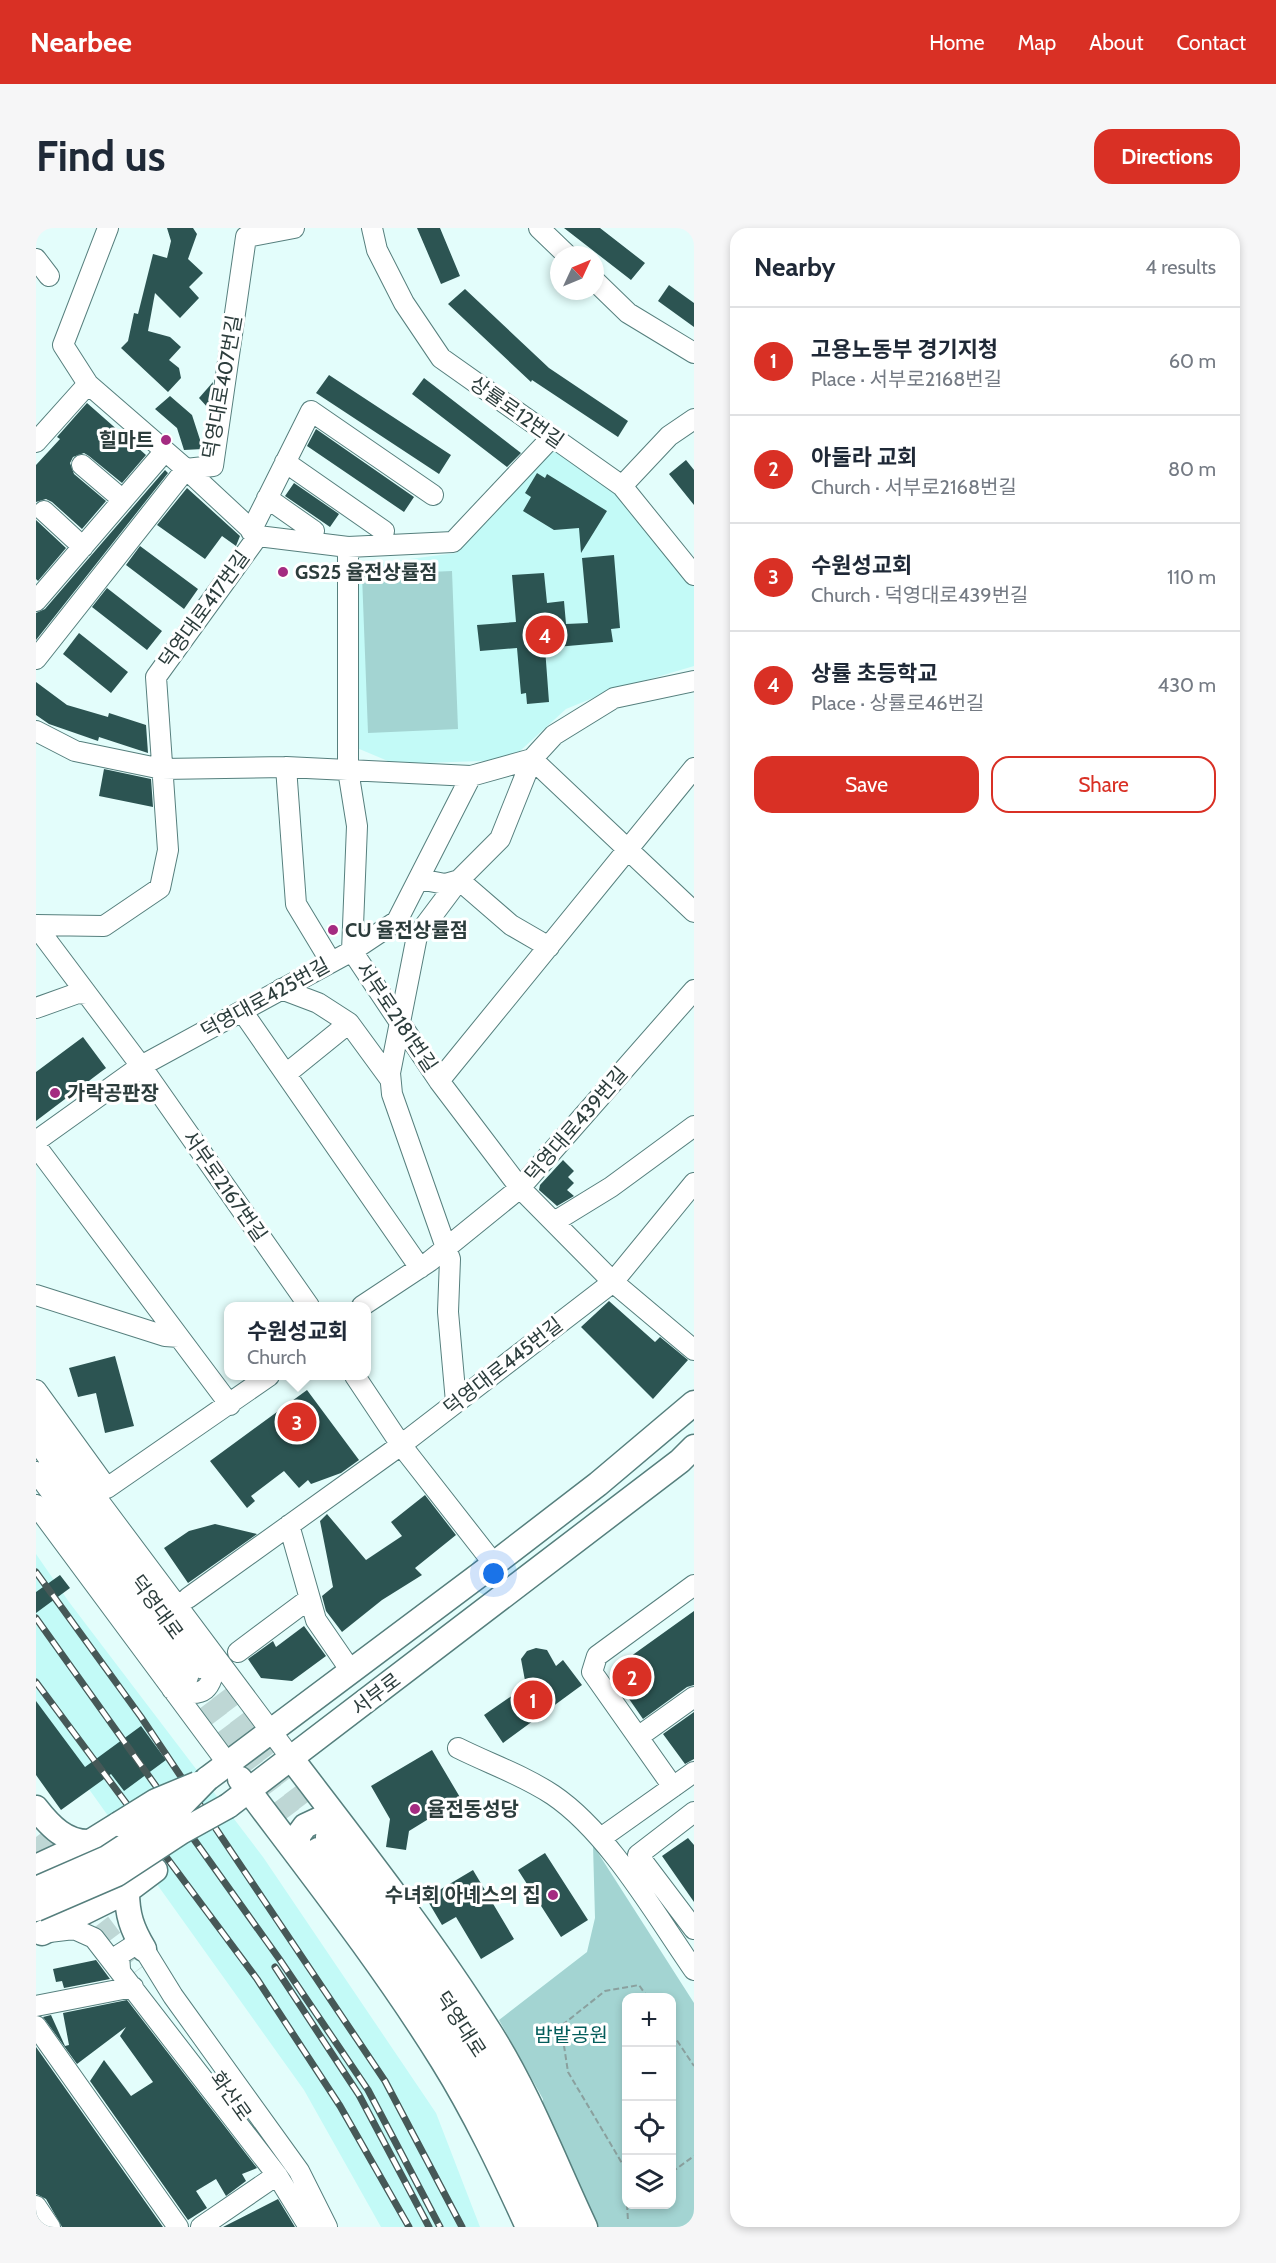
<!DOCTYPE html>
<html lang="en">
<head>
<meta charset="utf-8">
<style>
	:root { --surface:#fff; --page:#f6f6f7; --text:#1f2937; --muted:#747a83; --line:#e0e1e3; --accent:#d93025 }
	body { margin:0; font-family:Cabin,"Noto Sans KR",sans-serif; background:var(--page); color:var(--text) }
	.controls { position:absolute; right:18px; bottom:18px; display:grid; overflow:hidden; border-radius:12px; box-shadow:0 3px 9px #0003 }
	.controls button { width:54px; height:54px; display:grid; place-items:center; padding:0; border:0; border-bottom:2px solid var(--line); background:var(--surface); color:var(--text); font:30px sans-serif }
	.compass { position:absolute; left:514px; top:18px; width:54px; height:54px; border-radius:50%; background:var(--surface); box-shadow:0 3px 9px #0003; rotate:46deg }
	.you { position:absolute; left:458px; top:1346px; width:21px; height:21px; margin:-15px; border:4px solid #fff; border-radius:50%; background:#1a73e8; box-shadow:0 0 0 9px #1a73e833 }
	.badge { display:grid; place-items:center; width:39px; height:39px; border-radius:50%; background:var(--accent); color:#fff; font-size:20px; font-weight:700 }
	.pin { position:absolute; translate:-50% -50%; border:3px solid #fff; box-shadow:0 2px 6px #0006 }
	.popup { position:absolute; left:188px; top:1074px; width:147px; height:78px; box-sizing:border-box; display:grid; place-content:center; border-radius:12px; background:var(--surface); filter:drop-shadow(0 2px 4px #0005); font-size:20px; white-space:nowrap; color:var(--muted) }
	.popup b { font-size:22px; color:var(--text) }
	.popup::after { content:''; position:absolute; left:50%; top:100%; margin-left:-12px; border:12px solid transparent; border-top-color:var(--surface) }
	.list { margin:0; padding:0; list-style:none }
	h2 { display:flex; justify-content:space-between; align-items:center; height:78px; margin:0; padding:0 24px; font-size:26px }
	h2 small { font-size:20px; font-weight:400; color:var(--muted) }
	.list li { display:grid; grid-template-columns:39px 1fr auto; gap:18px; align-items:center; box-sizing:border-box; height:108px; padding:0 24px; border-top:2px solid var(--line) }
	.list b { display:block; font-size:22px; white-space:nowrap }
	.list p { margin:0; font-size:20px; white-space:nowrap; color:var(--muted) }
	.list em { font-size:20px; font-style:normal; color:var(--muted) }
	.actions { display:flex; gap:12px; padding:18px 24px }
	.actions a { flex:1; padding:14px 0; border:2px solid var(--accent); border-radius:18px; text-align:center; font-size:21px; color:var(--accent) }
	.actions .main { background:var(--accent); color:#fff }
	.icon { flex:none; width:33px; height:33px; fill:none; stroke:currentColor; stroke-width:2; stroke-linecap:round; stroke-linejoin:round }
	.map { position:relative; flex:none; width:658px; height:1999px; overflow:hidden; border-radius:18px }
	header { display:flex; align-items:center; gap:36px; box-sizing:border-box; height:84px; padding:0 30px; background:var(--accent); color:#fff }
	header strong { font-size:28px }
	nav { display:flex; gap:33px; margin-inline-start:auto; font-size:21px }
	.intro { display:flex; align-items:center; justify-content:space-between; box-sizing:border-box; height:144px; padding:0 36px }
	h1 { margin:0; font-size:42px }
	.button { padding:15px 27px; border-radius:18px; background:var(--accent); color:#fff; font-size:21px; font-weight:700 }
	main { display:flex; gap:36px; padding:0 36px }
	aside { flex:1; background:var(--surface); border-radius:18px; box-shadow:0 3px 9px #0003 }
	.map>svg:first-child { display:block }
	.built { fill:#c3faf7 }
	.green { fill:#a3d4d2; fill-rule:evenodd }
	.building { fill:#2c5452 }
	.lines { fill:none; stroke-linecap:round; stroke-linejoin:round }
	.minor-tunnel { stroke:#bed7d5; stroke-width:20; stroke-dasharray:20 10; stroke-linecap:butt }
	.minor-casing { stroke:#567f7d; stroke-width:22 }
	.major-casing { stroke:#567f7d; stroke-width:27 }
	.path { stroke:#8aa09e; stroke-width:2; stroke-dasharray:6 3; stroke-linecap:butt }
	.minor { stroke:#fff; stroke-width:20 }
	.major { stroke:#fff; stroke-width:24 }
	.rail-casing { stroke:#465857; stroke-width:7 }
	.rail { stroke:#fff; stroke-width:4.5; stroke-dasharray:14; stroke-linecap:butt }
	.major-bridge-casing { stroke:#567f7d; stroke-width:27; stroke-linecap:butt }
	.major-bridge { stroke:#fff; stroke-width:24 }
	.poi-dot { fill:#a42b81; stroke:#fff; stroke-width:2 }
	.labels { text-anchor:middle; stroke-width:6; stroke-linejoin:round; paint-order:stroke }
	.street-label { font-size:20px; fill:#2c3d3c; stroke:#fff }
	.poi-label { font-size:20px; font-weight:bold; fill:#2c3d3c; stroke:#fff; text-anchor:start }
	.park-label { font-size:20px; fill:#035d5b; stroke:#fff }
</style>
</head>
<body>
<header>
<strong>Nearbee</strong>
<nav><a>Home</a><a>Map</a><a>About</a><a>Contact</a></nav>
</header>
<div class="intro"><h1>Find us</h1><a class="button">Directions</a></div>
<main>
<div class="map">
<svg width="658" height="1999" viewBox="0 0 658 1999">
	<rect width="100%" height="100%" fill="#e3fdfb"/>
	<path class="built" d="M514,218L587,271L658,355V438L574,463L530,481L474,532L359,536L321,520L319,338L420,325Z
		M0,1326L33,1374L227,1629L400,1885L444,1999H345L268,1862L0,1487Z"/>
	<path class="green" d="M416,343L422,501L332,505L326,347Z
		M557,1617L658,1775V1999H558L507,1884V1871L463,1792L551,1724L559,1690ZM590,1770H636V1976H590Z"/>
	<path class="building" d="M131,0H157L161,6L152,31L167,45L153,59L163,70L144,90L119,65L112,103L134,109L145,119L133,132L143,140L145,150L132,164L85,120L92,113L98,85L102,86L117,26L131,30L135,13Z
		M381,0H404L424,48L405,56Z
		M528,0H564L609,35L595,52Z
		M633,57L658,75V99L622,73Z
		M429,61L513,140L592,193L582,209L496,152L495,154L412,76Z
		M293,147L415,227L403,246L280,165Z
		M388,150L485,225L471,239L376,166Z
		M177,154L173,181L163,170Z
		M134,168L156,187L167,221L148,222L141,200L119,181Z
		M51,175L110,227L86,255L53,228L48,225L37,229L34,235L38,246L70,273L46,301L16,274L10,271L0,274V237L24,211L21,209Z
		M280,201L378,269L368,284L271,218Z
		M650,232L658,242V277L633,246Z
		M129,242L132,245L0,412V385L9,381Z
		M501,245L509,250L511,246L571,283L545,325L543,300L518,302L487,283L495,269L489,265Z
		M258,255L303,286L294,299L249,268Z
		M151,260L204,308L200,318L186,308L169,331L121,297Z
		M0,292L30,320L2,353L0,351Z
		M104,318L162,361L148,381L90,337Z
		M578,327L584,400L575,401L577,414L509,420L513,474L491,476L490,465L485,466L481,420L444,423L441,397L480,394L476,347L508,345L511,375L528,373L530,396L552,395L546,330Z
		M71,360L126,403L111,422L56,379Z
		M43,405L92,444L75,465L27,426Z
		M0,454L31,477L72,489L73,485L110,497L112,525L63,509L62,513L13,496L0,487Z
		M68,541L115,551L117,579L63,568Z
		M47,809L70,840L0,893V844Z
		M527,932L538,943L532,949L538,955L531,962L538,968L521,978L503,962L504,957Z
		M573,1073L619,1114L624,1109L652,1132L617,1171L545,1099Z
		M79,1128L98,1198L69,1205L60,1165L42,1169L33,1140Z
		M271,1162L323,1232L305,1245L275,1256L272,1252L263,1260L248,1243L215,1268L219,1273L211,1280L174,1233Z
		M389,1267L420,1307L379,1340L386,1347L346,1372L306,1404L290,1383L286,1368L297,1359L284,1293L291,1286L330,1332L366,1308L355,1294Z
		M179,1296L221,1306L152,1355L128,1320L153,1303Z
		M24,1347L34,1360L0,1385V1364Z
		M658,1383V1457L651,1459L607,1491L582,1455L584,1436Z
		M268,1398L290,1428L256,1453L225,1450L212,1431L237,1413L240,1419Z
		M500,1420L511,1422L520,1438L527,1432L546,1457L467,1515L448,1487L490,1458L485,1431L491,1423Z
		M0,1473L49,1539L105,1498L130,1532L88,1563L75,1546L25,1582L0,1547Z
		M658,1484V1531L649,1536L627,1506Z
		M396,1522L425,1571L373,1603L370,1622L350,1619L354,1591L335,1558Z
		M652,1610L658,1617V1674L626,1628Z
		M509,1625L552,1692L525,1709L482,1642Z
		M437,1642L478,1711L445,1731L420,1689L406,1697L390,1670Z
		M60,1732L74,1751L28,1760L26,1753L20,1754L17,1741Z
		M91,1772L221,1940L206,1946L210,1953L190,1968L180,1951L160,1963L171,1980L152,1992L54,1853L68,1832L95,1868L117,1854L84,1808L90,1799L41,1836L7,1789L15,1787L29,1818L33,1817L27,1785Z
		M0,1819L127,1999H26L10,1971L0,1966Z
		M242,1971L259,1999H187Z"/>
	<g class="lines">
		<path class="minor-tunnel" d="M166,1441L289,1605
			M153,1451L280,1620
			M0,1609L25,1643
			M46,1671L101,1743"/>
		<defs>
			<path id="minor" d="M72,0L27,117L52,156L150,241L222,308
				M336,0L341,22L368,75L405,130L586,258L658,347
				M503,0L531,27
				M0,31L13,48
				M559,53L592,85L658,125
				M0,214L52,156
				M249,234L348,303
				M46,237L87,272
				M586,258L633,208L658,191
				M231,270L278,303
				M8,283L47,319
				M215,303L275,183L397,267
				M312,319V542L321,598L316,723L403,853L484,960L577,1054L658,1122
				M0,373L129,223
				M0,431L150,241L177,238L210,9L258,0
				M0,503L39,523L126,541L250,539L435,548
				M496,531L658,684
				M250,539L260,676L295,734
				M383,651L409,656L423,652L464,611L496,531L518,507L578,470L658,453
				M0,697L68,698L124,660L132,622L120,449L222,308L312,319L417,314L516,209
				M0,698L105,838L273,1078
				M245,761L282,775L313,795L354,851
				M0,780L42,765L51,766
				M206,783L384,1040
				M250,846L313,795
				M403,853L658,540
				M0,913L105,838L316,723L361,693L435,548L496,531
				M0,918L194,1177
				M518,994L575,959L658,898
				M0,1067L129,1108L143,1109
				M326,1078L394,1033L484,960L658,762
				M319,1148L365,1217L458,1336
				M0,1162L71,1260L233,1148
				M420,1174L412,1084L414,1031L356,866L354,845L381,708L423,652L475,697L513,719
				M0,1189L255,1530
				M0,1213L165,1440
				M0,1244L152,1449
				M0,1277L192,1536
				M253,1297L280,1392L315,1443
				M152,1370L365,1217L577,1054L658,955
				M202,1424L273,1371
				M136,1461C168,1472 178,1461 179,1429
				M602,1509L658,1469
				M422,1520C454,1536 487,1547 517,1567C573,1605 619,1686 658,1742
				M637,1559L556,1444L561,1428L658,1357
				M658,1584L602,1627L658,1701
				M565,1610L658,1544
				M13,1704L38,1701L58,1710L241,1947L273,1999
				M84,1741L83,1727L97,1718L108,1721L137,1768L263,1943L291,1999
				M0,1778L97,1759
				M0,1798L142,1999
				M0,1978L14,1999
				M165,1999L241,1947"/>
			<path id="major" d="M255,1530C323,1619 393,1708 453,1803C492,1864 518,1933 549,1999
				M171,1551L458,1336L562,1256L658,1175
				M204,1551C273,1643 345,1734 406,1832C439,1885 466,1942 492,1999
				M192,1578L644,1233L658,1219
				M0,1580C14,1598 30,1615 54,1614
				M292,1609L438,1814L499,1929L530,1999
				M282,1622L423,1824L482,1935L510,1999
				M266,1630L261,1609L269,1598L284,1591L305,1598
				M0,1639L54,1614L83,1596
				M91,1663C91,1687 96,1701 108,1721
				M6,1705L91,1663L119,1642"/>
		</defs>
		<use href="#minor" class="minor-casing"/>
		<use href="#major" class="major-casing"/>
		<path class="path" d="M636,1805L658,1838
			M588,1941L590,1968
			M590,1942L532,1844L525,1798L569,1763L603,1757L612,1770
			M636,1944L658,1928
			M591,1976L592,1993"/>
		<use href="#minor" class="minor"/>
		<use href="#major" class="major"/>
		<defs>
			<path id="rail" d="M0,1344L105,1489L349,1853L426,1999
				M0,1390L244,1732L332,1862L404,1999
				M0,1454L221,1751L304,1878L373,1999
				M239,1739L323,1867L393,1999"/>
		</defs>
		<use href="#rail" class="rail-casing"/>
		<use href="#rail" class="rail"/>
		<defs>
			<path id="major-bridge" d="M83,1596L120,1573L161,1556
				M0,1661L71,1630L135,1588L171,1551
				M0,1681L81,1646L145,1604L192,1578"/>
		</defs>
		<use href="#major-bridge" class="major-bridge-casing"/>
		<use href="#major-bridge" class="major-bridge"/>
	</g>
	<g class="poi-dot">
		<circle cx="130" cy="212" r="6"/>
		<circle cx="247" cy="344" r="6"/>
		<circle cx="297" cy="702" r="6"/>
		<circle cx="19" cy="865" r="6"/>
		<circle cx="379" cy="1581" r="6"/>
		<circle cx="517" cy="1667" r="6"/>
	</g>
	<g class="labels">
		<g class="street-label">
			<text transform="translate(186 159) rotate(-80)" y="7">덕영대로407번길</text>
			<text transform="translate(481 184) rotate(35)" y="7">상률로12번길</text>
			<text transform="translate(168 381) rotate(-54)" y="7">덕영대로417번길</text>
			<text transform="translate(229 770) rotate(-29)" y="7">덕영대로425번길</text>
			<text transform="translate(361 789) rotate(56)" y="7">서부로2181번길</text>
			<text transform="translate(540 896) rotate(-49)" y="7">덕영대로439번길</text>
			<text transform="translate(189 958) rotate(55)" y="7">서부로2167번길</text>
			<text transform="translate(467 1138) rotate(-38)" y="7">덕영대로445번길</text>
			<text transform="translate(121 1379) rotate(54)" y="7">덕영대로</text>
			<text transform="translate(340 1466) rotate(-37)" y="7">서부로</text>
			<text transform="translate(425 1796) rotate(57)" y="7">덕영대로</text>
			<text transform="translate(195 1868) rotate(55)" y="7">화산로</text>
		</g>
		<g class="poi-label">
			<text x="118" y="219" text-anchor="end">힐마트</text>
			<text x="259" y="351">GS25 율전상률점</text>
			<text x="309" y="709">CU 율전상률점</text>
			<text x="31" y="872">가락공판장</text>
			<text x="391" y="1588">율전동성당</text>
			<text x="505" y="1674" text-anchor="end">수녀회 아녜스의 집</text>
		</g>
		<g class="park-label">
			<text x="535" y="1814">밤밭공원</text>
		</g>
	</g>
</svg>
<div class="controls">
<button>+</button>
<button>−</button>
<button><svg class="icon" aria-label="locate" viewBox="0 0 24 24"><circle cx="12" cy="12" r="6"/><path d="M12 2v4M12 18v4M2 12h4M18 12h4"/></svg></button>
<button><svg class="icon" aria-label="layers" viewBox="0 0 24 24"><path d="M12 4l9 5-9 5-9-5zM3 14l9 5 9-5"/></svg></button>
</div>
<svg class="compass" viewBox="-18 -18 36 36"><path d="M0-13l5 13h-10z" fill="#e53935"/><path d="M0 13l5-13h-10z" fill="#747a83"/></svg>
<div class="you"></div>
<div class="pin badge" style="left:497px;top:1472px">1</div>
<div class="pin badge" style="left:596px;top:1449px">2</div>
<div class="pin badge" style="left:261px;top:1194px">3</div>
<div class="popup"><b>수원성교회</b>Church</div>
<div class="pin badge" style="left:509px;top:407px">4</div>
</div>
<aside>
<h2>Nearby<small>4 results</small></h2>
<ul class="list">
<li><span class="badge">1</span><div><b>고용노동부 경기지청</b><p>Place · 서부로2168번길</p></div><em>60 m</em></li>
<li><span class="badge">2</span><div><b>아둘라 교회</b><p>Church · 서부로2168번길</p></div><em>80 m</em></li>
<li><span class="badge">3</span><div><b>수원성교회</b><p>Church · 덕영대로439번길</p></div><em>110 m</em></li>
<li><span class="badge">4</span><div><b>상률 초등학교</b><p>Place · 상률로46번길</p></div><em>430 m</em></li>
</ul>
<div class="actions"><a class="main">Save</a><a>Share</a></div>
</aside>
</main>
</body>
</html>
